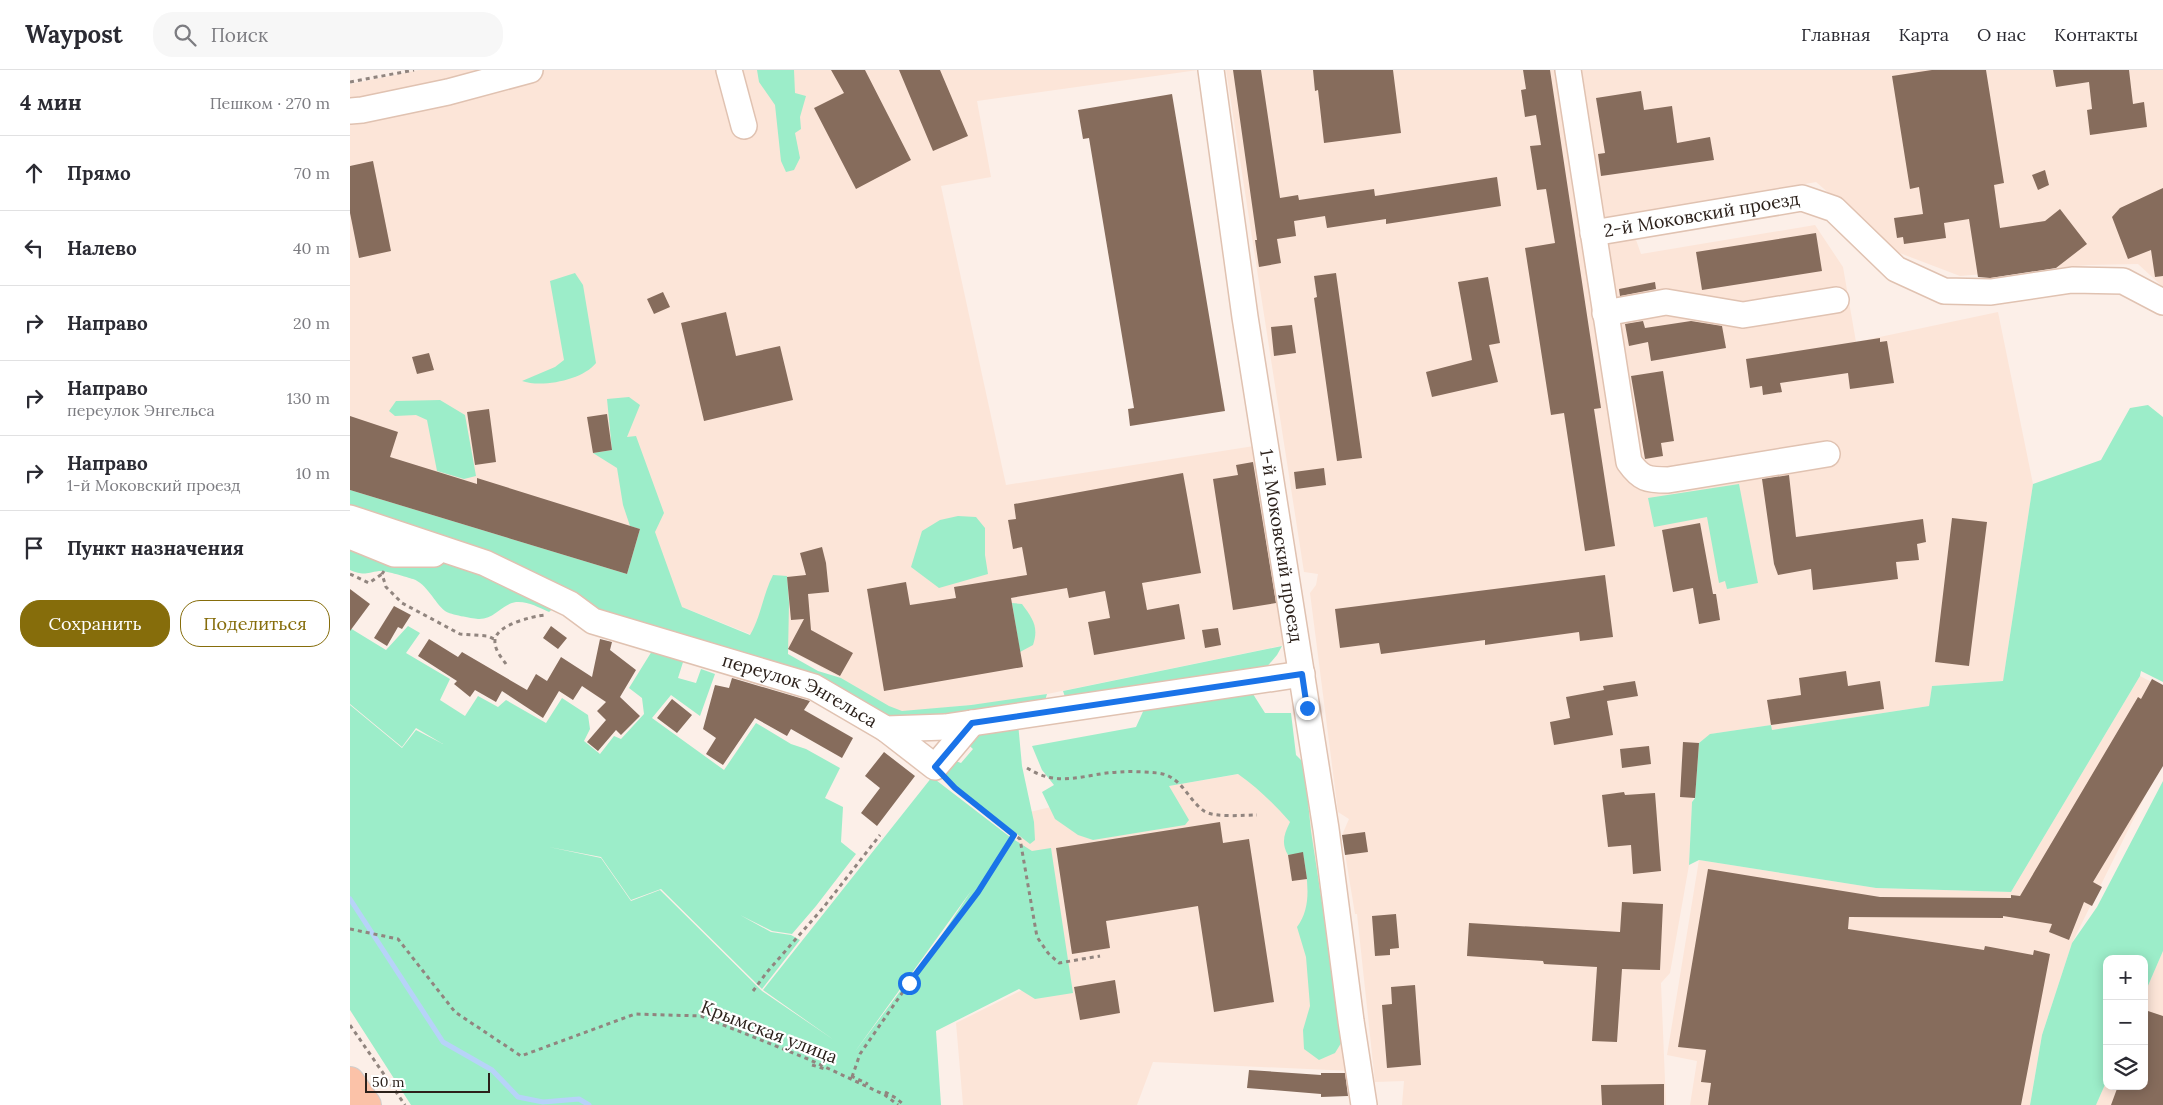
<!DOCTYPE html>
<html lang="ru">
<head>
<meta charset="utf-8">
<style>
	:root { --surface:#fff; --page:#f7f7f7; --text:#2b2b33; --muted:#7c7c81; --line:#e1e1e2; --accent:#866d0b }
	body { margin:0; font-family:Lora,serif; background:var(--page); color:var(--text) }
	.controls { position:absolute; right:15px; bottom:15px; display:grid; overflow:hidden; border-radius:10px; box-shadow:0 2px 12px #0003 }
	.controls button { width:45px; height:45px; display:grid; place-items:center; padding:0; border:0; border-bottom:1px solid var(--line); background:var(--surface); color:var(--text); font:25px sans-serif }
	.scale { position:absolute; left:15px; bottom:12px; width:125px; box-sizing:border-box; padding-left:5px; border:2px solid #2c211b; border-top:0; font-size:14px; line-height:18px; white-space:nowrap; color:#2c211b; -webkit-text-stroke:4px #fff; paint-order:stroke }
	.stop { position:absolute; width:15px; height:15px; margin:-11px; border:4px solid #1a73e8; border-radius:50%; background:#fff }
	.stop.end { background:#1a73e8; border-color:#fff; box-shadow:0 1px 5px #0008 }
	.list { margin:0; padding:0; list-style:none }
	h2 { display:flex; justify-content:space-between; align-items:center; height:65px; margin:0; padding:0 20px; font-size:21px }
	h2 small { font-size:16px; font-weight:400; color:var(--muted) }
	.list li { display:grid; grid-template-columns:32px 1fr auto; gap:15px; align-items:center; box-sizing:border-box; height:75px; padding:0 20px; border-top:1px solid var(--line) }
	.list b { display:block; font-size:19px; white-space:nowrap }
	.list p { margin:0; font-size:16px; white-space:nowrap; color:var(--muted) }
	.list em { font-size:16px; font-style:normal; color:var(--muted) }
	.actions { display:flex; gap:10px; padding:15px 20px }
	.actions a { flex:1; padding:11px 0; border:1px solid var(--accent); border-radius:20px; text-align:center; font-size:18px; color:var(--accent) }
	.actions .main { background:var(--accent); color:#fff }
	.icon { flex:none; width:28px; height:28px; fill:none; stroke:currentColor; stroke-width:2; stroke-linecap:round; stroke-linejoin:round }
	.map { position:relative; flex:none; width:1813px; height:1035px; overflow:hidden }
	header { display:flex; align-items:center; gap:30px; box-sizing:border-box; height:70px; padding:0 25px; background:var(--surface); border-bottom:1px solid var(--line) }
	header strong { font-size:24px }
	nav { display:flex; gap:28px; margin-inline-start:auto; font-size:18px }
	.search { width:350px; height:45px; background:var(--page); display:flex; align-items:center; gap:12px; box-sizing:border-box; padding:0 18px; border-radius:20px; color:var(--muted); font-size:19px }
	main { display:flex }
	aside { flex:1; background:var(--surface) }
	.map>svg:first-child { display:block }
	.built { fill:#fce5d8 }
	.green { fill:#9cedc9; fill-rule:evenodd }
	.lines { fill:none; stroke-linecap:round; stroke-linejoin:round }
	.stream { stroke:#b7d3f8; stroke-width:5 }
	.building { fill:#866c5c }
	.minor-casing { stroke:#e0c2b1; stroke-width:28 }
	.major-casing { stroke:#d1cecd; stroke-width:30 }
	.path { stroke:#91857f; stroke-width:3; stroke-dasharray:4 4; stroke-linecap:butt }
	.minor { stroke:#fff; stroke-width:25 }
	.major { stroke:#fbc2a8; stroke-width:28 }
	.route { stroke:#1a73e8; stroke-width:6 }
	.labels { text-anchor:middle; stroke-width:4.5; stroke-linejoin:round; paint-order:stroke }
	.street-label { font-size:18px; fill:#2c211b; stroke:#fff }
</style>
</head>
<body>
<header>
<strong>Waypost</strong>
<div class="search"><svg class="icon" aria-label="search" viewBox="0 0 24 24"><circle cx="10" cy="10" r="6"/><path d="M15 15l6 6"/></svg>Поиск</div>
<nav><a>Главная</a><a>Карта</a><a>О нас</a><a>Контакты</a></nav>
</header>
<main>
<aside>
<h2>4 мин<small>Пешком · 270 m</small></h2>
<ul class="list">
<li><svg class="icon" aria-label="ahead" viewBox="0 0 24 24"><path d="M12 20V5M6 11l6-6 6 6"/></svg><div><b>Прямо</b></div><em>70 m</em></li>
<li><svg class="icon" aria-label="left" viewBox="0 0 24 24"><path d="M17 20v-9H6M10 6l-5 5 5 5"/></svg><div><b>Налево</b></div><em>40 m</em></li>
<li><svg class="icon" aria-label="right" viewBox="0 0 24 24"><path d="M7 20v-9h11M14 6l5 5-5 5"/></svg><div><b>Направо</b></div><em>20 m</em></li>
<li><svg class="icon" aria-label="right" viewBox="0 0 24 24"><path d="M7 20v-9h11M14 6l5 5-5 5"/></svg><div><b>Направо</b><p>переулок Энгельса</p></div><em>130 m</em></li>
<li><svg class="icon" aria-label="right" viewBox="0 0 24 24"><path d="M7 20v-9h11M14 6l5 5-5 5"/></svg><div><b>Направо</b><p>1-й Моковский проезд</p></div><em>10 m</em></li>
<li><svg class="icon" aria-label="arrive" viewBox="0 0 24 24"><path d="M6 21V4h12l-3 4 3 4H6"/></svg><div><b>Пункт назначения</b></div></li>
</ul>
<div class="actions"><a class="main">Сохранить</a><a>Поделиться</a></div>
</aside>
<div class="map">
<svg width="1813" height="1035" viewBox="0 0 1813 1035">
	<rect width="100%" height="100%" fill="#fcefe8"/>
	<path class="built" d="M69,0H848L627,31L641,107L591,116L656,415L904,376L935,575L668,630L552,642L539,637L491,608L437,579L332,537L0,420V14Z
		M876,0H1813V217L1788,194L1739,195L1610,206L1547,182L1466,112L1278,147L1291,184L1465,155L1493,197L1506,272L1648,242L1683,414L1653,611L1582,616L1579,636L1422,660L1421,655L1361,664L1349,673L1345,728H1343L1342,732L1339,795L1320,903L1311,913L1316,1035H1052L1054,1011L1025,1012L1007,844H1005L992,765L999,749L988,742L960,523L966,515L968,504L954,502Z
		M1790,606L1813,618V695L1795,726L1722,873L1692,965L1680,1035H1340L1347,991L1317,985L1349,790L1526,818L1661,822Z
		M954,693L1001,1001L803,992L787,1035H613L606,953L692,910L663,746L718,733Z
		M1813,881V1035H1746L1757,1010V1016H1794V925Z"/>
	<path class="green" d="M407,0H444L445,23L456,26L450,47L451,59L445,63L450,88L444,100L436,102L431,91L425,35L409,12Z
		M225,203L233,215L246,293C233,310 192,318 172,311L205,297L214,290L200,211Z
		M279,327L290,335L277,367L286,366L314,443L305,462L332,537L400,565C411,547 413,524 423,505L437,506L439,533L438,584L468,601L491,608L539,636L552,641L621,635L697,624L694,634L549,651L323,570L0,442V420L277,504L290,459L280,456L273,435L267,398L243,383L262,380L257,329Z
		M90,330L115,345L126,406L114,409L87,401L77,350L66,345L45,346L39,341L46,331Z
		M1798,335L1813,347V612L1791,601L1790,606L1661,822L1526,818L1349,790L1339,795L1342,732L1345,728L1349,673L1360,664L1421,655L1422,660L1579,636L1582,616L1653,611L1683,414L1751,390L1780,338Z
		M1389,414L1408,513L1377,519L1375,511L1369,513L1357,447L1304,457L1298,428Z
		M608,446L626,447L635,458V485L638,504L589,518L561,497L572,461L590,450Z
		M0,474L99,489L207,535L199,542C188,537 178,531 166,532C152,534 144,550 128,549C121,548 101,545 95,541C84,532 77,514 63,509C57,507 34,500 29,501C16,503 14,506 0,500Z
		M662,533L672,534C683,549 689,557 683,575L670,582Z
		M58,556L70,563L56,583L100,609L90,630L115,646L128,626L148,637L156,630L196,653L212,628L238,645L240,659L234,671L250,684L264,666L271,669L294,644L292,628L279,618L302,581L334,589L328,608L346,613L351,599L365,604L350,646L321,625L302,648L374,700L406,653L441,674L456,679L490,698L475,728L493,737L491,772L506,784L466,836L442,864L422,861L390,845L421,862L441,865L450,870L412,919L311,819L281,830L251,787L199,777L251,788L281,831L310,820L412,921L484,970L413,920L582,707L660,767L682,781L701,778L723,923L685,929L669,919L586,961L591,1035H61L0,940V635L52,678L66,660L93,674L66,658L52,677L0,634V558L36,580ZM621,821L592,865L504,983Z
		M932,576L927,585L915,599L715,627L713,621Z
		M903,624L915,643H941L946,685L954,693L961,761L993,970L985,983L969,990L954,979L953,960L960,936L956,887L947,857C963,836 957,808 953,783L938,785C931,773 934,764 940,752C924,734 908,718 888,704L819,716L839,750L835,755L743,770L728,765L705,749L692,722L704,715L692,700L682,676L786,657L796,635L857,625Z
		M668,653L672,696L684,752L685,770L680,774L615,724L591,701L603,690L611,693L623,679L613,670L621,660Z
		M1813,711V881L1794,925V889H1757V1010L1746,1035H1680L1692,965L1722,873L1747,837Z"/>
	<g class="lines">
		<path class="stream" d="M0,829L93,972L142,1000L168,1027L193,1032L229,1029L239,1035"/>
	</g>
	<path class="building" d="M481,0H515L561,90L506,119L464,38L494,23Z
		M549,0H590L618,66L583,81Z
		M883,0H911L930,128L948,125L949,130L1024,119L1025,126L1147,107L1151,136L1036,154V149L977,158L975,146L944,151L946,166L927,169L931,193L909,197L905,170H907Z
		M963,0H1043L1051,63L974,73L968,20L965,21Z
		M1173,0H1200L1251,338L1244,339L1265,476L1235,481L1214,343L1201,345L1175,178L1205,173L1196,119L1187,120L1180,76L1191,75L1186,45L1175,47L1171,20L1176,19Z
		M1582,0H1636L1654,113L1644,115L1650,158L1695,151L1710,139L1737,174L1706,198L1640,208L1628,207L1619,149L1594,153L1596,168L1554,174L1553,167L1547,168L1544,148L1573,144L1569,117L1560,119L1542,6Z
		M1703,0H1779L1783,34L1794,32L1797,57L1740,65L1737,40L1742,39L1739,12L1706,17Z
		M1291,21L1294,40L1322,36L1327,73L1360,67L1364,90L1251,106L1248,84L1255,83L1246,28Z
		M822,24L875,341L780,356L778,339L784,338L739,68L733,69L728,40Z
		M23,91L41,181L9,188L0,143V96Z
		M1695,100L1699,115L1688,120L1682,105Z
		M1813,118V206L1805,207L1801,180L1778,189L1762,147L1770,138Z
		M1466,163L1472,201L1352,220L1346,182Z
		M986,203L1012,388L987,391L964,228L967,227L964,206Z
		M1138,207L1150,273L1139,275L1148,312L1082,327L1076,302L1122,290L1108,212Z
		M1305,212L1306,219L1270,226L1269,219Z
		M313,222L320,237L304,244L297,229Z
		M376,242L386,286L430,276L443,330L354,351L331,253Z
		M1293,251L1295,258L1341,251L1372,256L1376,278L1301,291L1298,272L1279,276L1275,254Z
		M942,255L946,283L924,286L921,257Z
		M1530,268V272L1537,271L1544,313L1500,319L1498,303L1430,313L1432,322L1413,325L1412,316L1400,318L1396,289Z
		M79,283L84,300L67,304L62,287Z
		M1313,301L1324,371L1311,373L1313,386L1295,389L1281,306Z
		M139,339L146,392L125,395L117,342Z
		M257,344L262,380L243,383L237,347Z
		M0,346L48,362L40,387L127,414V408L290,459L277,504L0,420Z
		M903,392L926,533L883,540L863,409L888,405L886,395Z
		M974,398L976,415L946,419L944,402Z
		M833,403L851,503L792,513L797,540L829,534L835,569L744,585L738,552L760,548L755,521L719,528L717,518L661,528L673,597L534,621L517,519L556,512L560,535L606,528L604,517L677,505L672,477L663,479L658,450L666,449L664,434Z
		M1439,405L1446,467L1573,449L1576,472L1567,474L1569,490L1546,492L1548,509L1463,520L1461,499L1428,505L1424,494L1412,409Z
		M1602,448L1637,452L1619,596L1585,592Z
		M1350,453L1363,524H1366L1370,550L1349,554L1343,518L1323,522L1312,460Z
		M472,477L476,493L479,522L458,524L461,560L503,583L490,606L438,579L454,549L441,550L437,507L456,505L450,483Z
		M1255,505L1263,567L1230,571L1229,562L1135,575V570L1031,584L1029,573L990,578L985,539Z
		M0,519L20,534L0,561Z
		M44,536L61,545L52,559L48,557L37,576L24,568Z
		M201,556L217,568L208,579L193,568Z
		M868,558L871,575L855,578L852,560Z
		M79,569L108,587L112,582L177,620L186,604L197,611L211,587L242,607L250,569L262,572L260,580L286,600L270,627L290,646L271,665L266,660L248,681L237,672L256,650L247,641L256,632L232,616L223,630L209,621L193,648L152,621L146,632L125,620L120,627L104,614L107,611L68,586Z
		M1496,601L1498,616L1530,611L1534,639L1421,655L1417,630L1451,625L1449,608Z
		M382,608L460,631L454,640L503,668L492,688L441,659L437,666L405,648L373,695L356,684L366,668L353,659L365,615L379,618Z
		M1802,609L1813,615V696L1743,812L1752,817L1742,836L1734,832L1719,870L1699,862L1702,854L1653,846V848L1499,847L1498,859L1634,880L1635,876L1683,885L1684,880L1700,884L1671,1035H1358L1361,1013L1351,1012L1356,980L1328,977L1358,799L1530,827L1661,828V825L1670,826L1788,627L1791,629Z
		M1285,611L1288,626L1257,631L1263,665L1204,675L1200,652L1220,648L1216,627L1254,620L1253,616Z
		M322,629L342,645L327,663L307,648Z
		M1333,672L1349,673L1345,728L1330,727Z
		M1299,676L1301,694L1272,698L1270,679Z
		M534,682L565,706L527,756L511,743L530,718L515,706Z
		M1274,722L1275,725L1305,723L1311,801L1283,804L1281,775L1258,777L1252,725Z
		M870,752L873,773L899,769L924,932L864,942L848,836L756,851L760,878L722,884L706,778Z
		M1015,762L1018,782L995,785L992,765Z
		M953,782L957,809L942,811L938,785Z
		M1272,832L1313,834L1310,900L1272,899L1267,972L1242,971L1247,897L1194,894L1193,891L1117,886L1119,853L1270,862Z
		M1046,844L1049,878L1040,879V885L1025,886L1022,846Z
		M765,910L770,943L730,950L724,917Z
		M1065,915L1071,995L1037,998L1032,935L1042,934L1041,917Z
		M1798,941L1813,946V1035H1761L1768,1016H1794V951Z
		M899,1000L971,1005V1003H995L998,1026L971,1027V1024L897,1018Z
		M1314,1014V1035H1252L1251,1015Z"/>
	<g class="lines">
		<defs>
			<g id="minor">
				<path d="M379,0L394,56"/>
				<path id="s1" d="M861,0L895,247L976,759L1001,951L1014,1035"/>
				<path d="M1218,0L1279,392C1291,409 1297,410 1318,410L1477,384"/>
				<path d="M0,41L12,40L98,22L180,0"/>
				<path id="s2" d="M1243,163L1452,128L1484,139L1546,199L1594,221L1641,222L1722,210L1773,211L1813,232"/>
				<path d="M1255,243L1316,232L1393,245L1486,230"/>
				<path id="s3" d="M0,448L135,493L220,534L243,551L464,617L536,659L595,657L952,604"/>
				<path d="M0,466L44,484H84"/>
				<path d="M536,659L585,697L622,653"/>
			</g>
			<path id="major" d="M0,1011L17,1035"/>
		</defs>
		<use href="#minor" class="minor-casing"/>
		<use href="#major" class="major-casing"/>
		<path class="path" d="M0,12L64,0
			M34,501L32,504L36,517L52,533L110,564L138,566L144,569
			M0,504L19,513L32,504
			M156,594C151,587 144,579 145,570C146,555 183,546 195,545
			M677,698C711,719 735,703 770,702C782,701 796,702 808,703C832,706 837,729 854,741C864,748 894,745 907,745
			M599,712L670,769L687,867L698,883L709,893L750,886
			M0,859L48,869L105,942L171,986L285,944L351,946L458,989L535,1025L548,1035
			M403,921L417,902L473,838L530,765
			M0,955L55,1035
			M462,995L475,999
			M501,1006L518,1014
			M502,1007L510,984L559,913L628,822L664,765
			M535,1022L546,1028L554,1035"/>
		<use href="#minor" class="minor"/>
		<use href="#major" class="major"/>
	</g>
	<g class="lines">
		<path class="route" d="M559,913L628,822L664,765L605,718L585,697L622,653L952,604L957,638"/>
	</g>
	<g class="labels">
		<g class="street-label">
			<text dy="6" stroke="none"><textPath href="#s2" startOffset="110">2-й Моковский проезд</textPath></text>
			<text dy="6" stroke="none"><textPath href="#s1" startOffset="481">1-й Моковский проезд</textPath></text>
			<text dy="6" stroke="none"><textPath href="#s3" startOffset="484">переулок Энгельса</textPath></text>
			<text transform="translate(419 962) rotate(21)" y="6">Крымская улица</text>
		</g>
	</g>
</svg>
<div class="controls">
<button>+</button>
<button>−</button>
<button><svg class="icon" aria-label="layers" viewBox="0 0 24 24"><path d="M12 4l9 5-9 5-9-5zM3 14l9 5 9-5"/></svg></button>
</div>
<div class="scale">50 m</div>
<div class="stop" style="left:559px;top:913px"></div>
<div class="stop end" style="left:957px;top:638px"></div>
</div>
</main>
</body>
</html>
